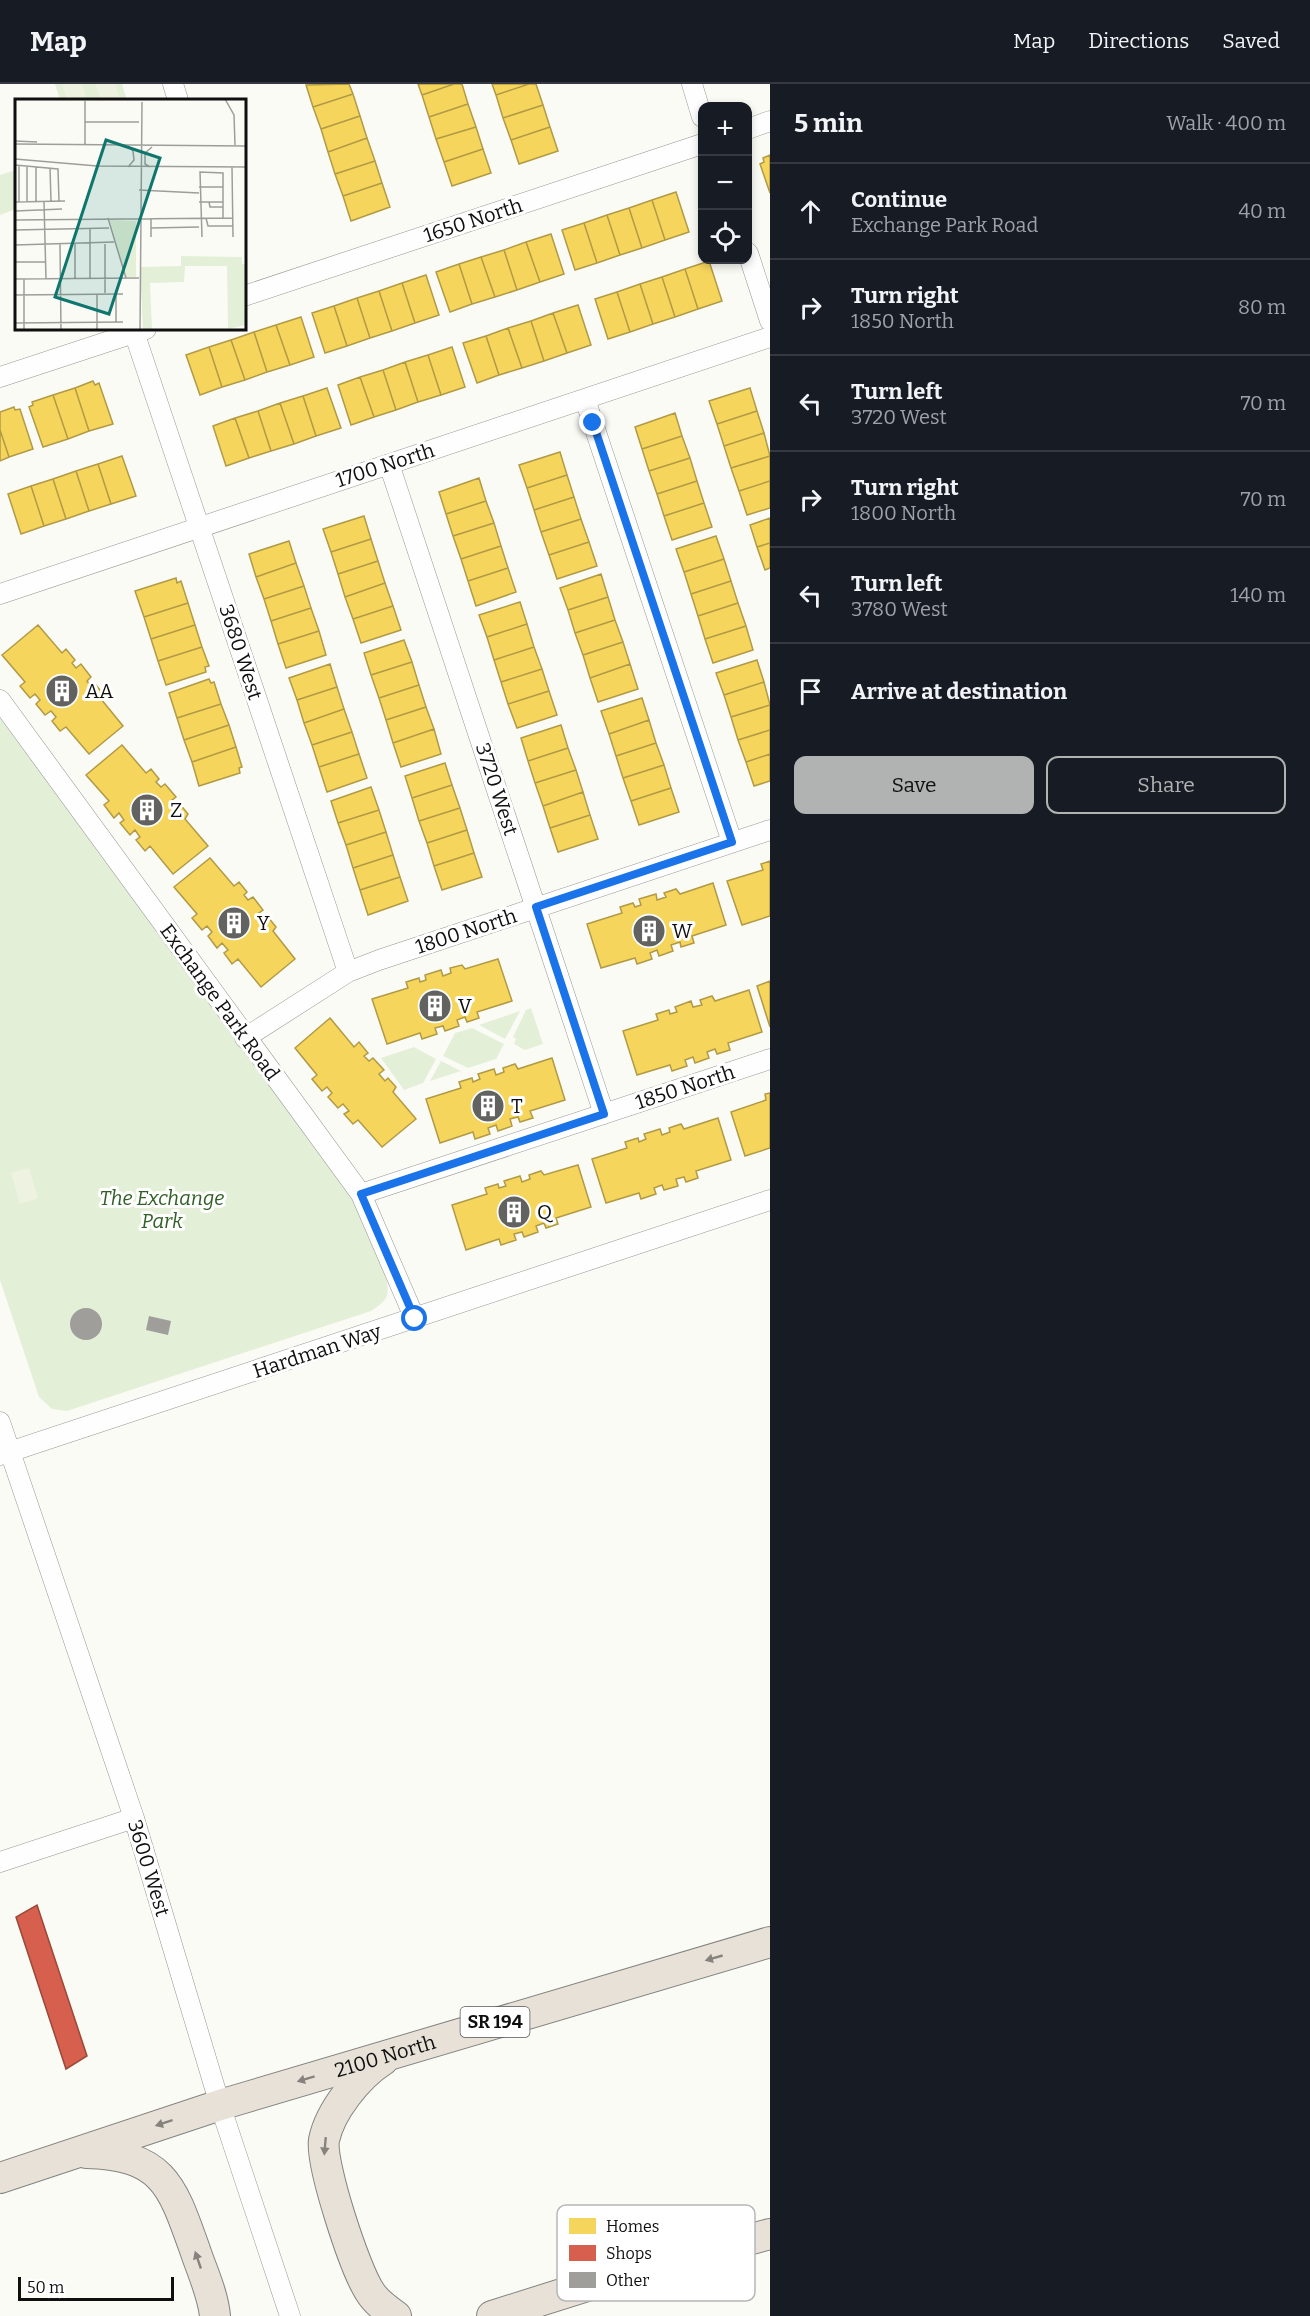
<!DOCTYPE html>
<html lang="en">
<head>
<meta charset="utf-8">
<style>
	:root { --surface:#171b24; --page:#20242c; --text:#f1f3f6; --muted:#9ea1a6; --line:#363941; --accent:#b1b2b2 }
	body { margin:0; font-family:Bitter,serif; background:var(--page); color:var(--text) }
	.controls { position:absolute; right:18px; top:18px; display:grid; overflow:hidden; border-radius:12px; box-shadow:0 3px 9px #0003 }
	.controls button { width:54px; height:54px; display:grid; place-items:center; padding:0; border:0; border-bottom:2px solid var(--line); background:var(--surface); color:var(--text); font:30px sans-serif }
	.scale { position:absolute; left:18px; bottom:15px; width:156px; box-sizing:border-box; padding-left:6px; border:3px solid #0f0f0f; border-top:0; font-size:16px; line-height:21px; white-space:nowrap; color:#0f0f0f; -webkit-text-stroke:4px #fff; paint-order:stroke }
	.stop { position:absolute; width:18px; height:18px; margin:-14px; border:4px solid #1a73e8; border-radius:50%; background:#fff }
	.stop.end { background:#1a73e8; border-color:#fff; box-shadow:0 2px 6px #0008 }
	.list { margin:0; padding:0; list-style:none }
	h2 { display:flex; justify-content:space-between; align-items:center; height:78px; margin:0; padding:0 24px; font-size:26px }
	h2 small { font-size:20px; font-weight:400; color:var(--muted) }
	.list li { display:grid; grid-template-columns:39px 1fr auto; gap:18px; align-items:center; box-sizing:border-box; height:96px; padding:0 24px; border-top:2px solid var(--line) }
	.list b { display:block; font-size:22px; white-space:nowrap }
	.list p { margin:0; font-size:20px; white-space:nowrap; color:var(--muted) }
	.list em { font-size:20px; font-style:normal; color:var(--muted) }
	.actions { display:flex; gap:12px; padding:18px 24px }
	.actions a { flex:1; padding:14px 0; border:2px solid var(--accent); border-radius:12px; text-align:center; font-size:21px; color:var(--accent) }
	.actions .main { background:var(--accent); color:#111 }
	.icon { flex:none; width:33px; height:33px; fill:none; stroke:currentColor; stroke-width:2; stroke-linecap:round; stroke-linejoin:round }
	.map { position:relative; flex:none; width:770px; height:2232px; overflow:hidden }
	header { display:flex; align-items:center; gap:36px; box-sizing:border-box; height:84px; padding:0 30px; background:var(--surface); border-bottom:2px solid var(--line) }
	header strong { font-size:28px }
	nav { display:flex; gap:33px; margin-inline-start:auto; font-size:21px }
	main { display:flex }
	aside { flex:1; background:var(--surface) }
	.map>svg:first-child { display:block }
	.green { fill:#e4efd8 }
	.pitch { fill:#eef3e1 }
	.homes { fill:#f6d55c; stroke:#b19a45; stroke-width:1.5 }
	.shops { fill:#d6604d; stroke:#9a483a; stroke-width:1.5 }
	.building { fill:#9f9e9b }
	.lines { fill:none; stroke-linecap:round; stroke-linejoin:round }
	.minor-casing { stroke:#959593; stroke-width:21 }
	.highway-casing { stroke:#838380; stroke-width:32 }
	.minor { stroke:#fefefe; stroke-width:20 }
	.highway { stroke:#e8e1d8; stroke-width:30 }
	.oneway { fill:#86827e }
	.route { stroke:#1a73e8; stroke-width:8 }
	.labels { text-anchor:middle; stroke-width:6; stroke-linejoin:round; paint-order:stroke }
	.shield { fill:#fff; stroke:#575757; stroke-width:1.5 }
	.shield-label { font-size:18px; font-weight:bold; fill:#0f0f0f }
	.street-label { font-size:20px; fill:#0f0f0f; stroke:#fff }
	.poi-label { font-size:20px; fill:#0f0f0f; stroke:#fff; text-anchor:start }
	.park-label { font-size:20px; font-style:italic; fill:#316026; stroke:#fff }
	.inset-road { fill:none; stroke:#9d9d9a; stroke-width:1.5 }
	.view { fill:#0f766e; fill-opacity:0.15; stroke:#0f766e; stroke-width:3 }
	.inset-edge { fill:none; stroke:#0f0f0f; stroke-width:3 }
	.key { fill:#fff; stroke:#b7b7b7; stroke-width:1.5 }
	.key-label { font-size:16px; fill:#0f0f0f }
</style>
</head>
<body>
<header>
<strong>Map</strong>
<nav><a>Map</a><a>Directions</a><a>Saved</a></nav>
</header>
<main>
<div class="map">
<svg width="770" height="2232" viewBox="0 0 770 2232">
	<rect width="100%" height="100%" fill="#fbfbf6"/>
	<path class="green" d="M55,0H122L127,16H60Z
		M16,86V125L0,131V91Z
		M0,631L353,1114C361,1133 393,1193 387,1211C385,1218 377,1223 371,1227L67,1327L52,1325L39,1313L0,1196Z
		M531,924L543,960L525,966L514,960L516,955L513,953L526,926Z
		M520,927L505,955L479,941Z
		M472,944L504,960L496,975L468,984L443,972L455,949Z
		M414,963L436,975L423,999L404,1006L381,974Z
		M441,977L461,987L430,997Z"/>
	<path class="pitch" d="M62,0H82L87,16H67Z
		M95,0H115L121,16H101Z
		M29,1084L38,1114L20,1120L11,1089Z"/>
	<path class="homes" d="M349,0L353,10L313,23L306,1Z
		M418,0H454L422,11Z
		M454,0H462L468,20L429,33L422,11Z
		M492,0H529L496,11Z
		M529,0H536L543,21L503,34L496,11Z
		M353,10L360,32L321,45L313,23Z
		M468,20L476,43L436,55L429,33Z
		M543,21L550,43L511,56L503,34Z
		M360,32L367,54L328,68L321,45Z
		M476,43L483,65L444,78L436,55Z
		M550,43L558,67L519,80L511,56Z
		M367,54L375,77L335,90L328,68Z
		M483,65L491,89L452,102L444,78Z
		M770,71V109L760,80L764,78L763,74Z
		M375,77L382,99L343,112L335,90Z
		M382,99L390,123L351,137L343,112Z
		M676,108L689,148L665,156L652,116Z
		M652,116L665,156L642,164L629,124Z
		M629,124L642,164L620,171L607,131Z
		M607,131L620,171L597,179L584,139Z
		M584,139L597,179L575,186L562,146Z
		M551,150L564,190L540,198L526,158Z
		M526,158L540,198L517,206L504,166Z
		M504,166L517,206L495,213L481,173Z
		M481,173L495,213L472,220L459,180Z
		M709,177L722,217L698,225L685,185Z
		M459,180L472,220L450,228L436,188Z
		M685,185L698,225L675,233L662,193Z
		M426,191L439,231L415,239L402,199Z
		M662,193L675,233L653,240L640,200Z
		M402,199L415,239L392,247L379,207Z
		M640,200L653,240L630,248L617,208Z
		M379,207L392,247L370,254L357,214Z
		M617,208L630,248L608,255L595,215Z
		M357,214L370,254L347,262L334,222Z
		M578,221L591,261L567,269L553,229Z
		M334,222L347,262L325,269L312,229Z
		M553,229L567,269L544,277L531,237Z
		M301,233L314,273L290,281L276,241Z
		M531,237L544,277L522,284L508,244Z
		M276,241L290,281L267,288L254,248Z
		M508,244L522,284L499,291L486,252Z
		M254,248L267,288L245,296L231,256Z
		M486,252L499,291L477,299L463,259Z
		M231,256L245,296L222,303L209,263Z
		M209,263L222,303L200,311L186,271Z
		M452,263L465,303L441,311L428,271Z
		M428,271L441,311L418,318L405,278Z
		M405,278L418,318L396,326L383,286Z
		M383,286L396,326L374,333L360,293Z
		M360,293L374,333L351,341L338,301Z
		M93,297L95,301L99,299L113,340L89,347L75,304Z
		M75,304L89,347L68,355L53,311Z
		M327,304L341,344L316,352L303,312Z
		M750,304L757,327L717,340L709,317Z
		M53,311L68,355L43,363L29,323L33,321L32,318Z
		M303,312L316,352L294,360L280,319Z
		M280,319L294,360L271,367L258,327Z
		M14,323L15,326L20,325L33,365L9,373L0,346V328Z
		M258,327L271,367L249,374L235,334Z
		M757,327L764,349L724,362L717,340Z
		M675,329L682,352L642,365L635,343Z
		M235,334L249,374L226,382L213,342Z
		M0,346L9,373L0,377Z
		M764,349L770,372L731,384L724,362Z
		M682,352L690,374L649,387L642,365Z
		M560,368L567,391L527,404L519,381Z
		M122,372L136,412L111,420L98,380Z
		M770,372V397L739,407L731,384Z
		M690,374L697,397L657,410L649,387Z
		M98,380L111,420L89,427L76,387Z
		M76,387L89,427L66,435L53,395Z
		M567,391L574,413L534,426L527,404Z
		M479,394L486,417L446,430L439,408Z
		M53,395L66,435L44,442L31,402Z
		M697,397L704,419L664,432L657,410Z
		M770,397V424L747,431L739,407Z
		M31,402L44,442L21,450L8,410Z
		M574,413L581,435L541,448L534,426Z
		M486,417L494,439L453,452L446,430Z
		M704,419L712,443L672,456L664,432Z
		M364,432L371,455L331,468L323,445Z
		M770,434V459L757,463L750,441Z
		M581,435L589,458L549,471L541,448Z
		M494,439L501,462L461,475L453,452Z
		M716,452L724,475L684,488L676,465Z
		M371,455L378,477L338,490L331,468Z
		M289,457L296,479L256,493L249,470Z
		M589,458L597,482L557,495L549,471Z
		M770,459V484L765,486L757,463Z
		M501,462L508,484L468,497L461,475Z
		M724,475L731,497L691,510L684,488Z
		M378,477L385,499L345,513L338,490Z
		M296,479L304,502L264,515L256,493Z
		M508,484L516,508L476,522L468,497Z
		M601,490L608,513L568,526L560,504Z
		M176,494L177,499L181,497L188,519L144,533L135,507Z
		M731,497L738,519L698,532L691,510Z
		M385,499L393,522L353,535L345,513Z
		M304,502L311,524L271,537L264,515Z
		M608,513L615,536L575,549L568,526Z
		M520,518L527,540L487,553L479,531Z
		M188,519L195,541L151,555L144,533Z
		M738,519L746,542L705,555L698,532Z
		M393,522L401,546L361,559L353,535Z
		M311,524L319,547L278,560L271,537Z
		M615,536L623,558L583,571L575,549Z
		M527,540L534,563L494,576L487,553Z
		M38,541L62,569L66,565L75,576L72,579L76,584L81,580L91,593L87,597L92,604L96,601L104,611L101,615L123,642L89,670L66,643L60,647L52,637L56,633L51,627L45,631L36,620L40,616L35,610L30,614L20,602L25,598L2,571Z
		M195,541L202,563L158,577L151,555Z
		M746,542L753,566L713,579L705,555Z
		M319,547L326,571L286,584L278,560Z
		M404,556L412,578L371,591L364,569Z
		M623,558L630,580L590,594L583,571Z
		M202,563L209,582L205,583L206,588L166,601L158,577Z
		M534,563L542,585L501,598L494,576Z
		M757,576L764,598L724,611L716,589Z
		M412,578L419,601L379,614L371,591Z
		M330,580L337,603L297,616L289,594Z
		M630,580L638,605L598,618L590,594Z
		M542,585L549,607L508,620L501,598Z
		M209,595L211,599L214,598L221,620L177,634L169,609Z
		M764,598L770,621L731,633L724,611Z
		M419,601L426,623L386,636L379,614Z
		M337,603L344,625L304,639L297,616Z
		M549,607L557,631L517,644L508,620Z
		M642,614L649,636L609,650L601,627Z
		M221,620L229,641L184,656L177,634Z
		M770,621V646L738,656L731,633Z
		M426,623L434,645L393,659L386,636Z
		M344,625L352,648L312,661L304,639Z
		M649,636L656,659L616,672L609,650Z
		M229,641L236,663L192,678L184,656Z
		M561,641L568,664L528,677L521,654Z
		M434,645L441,670L401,683L393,659Z
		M770,646V670L746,678L738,656Z
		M352,648L359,670L319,683L312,661Z
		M656,659L664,681L623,694L616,672Z
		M122,661L146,689L151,685L159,695L156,698L161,703L165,700L176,713L171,717L176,724L180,720L188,730L185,735L208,762L173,790L150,762L145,767L136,756L140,753L135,746L130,751L120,739L124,736L119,729L114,734L104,721L109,717L86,691Z
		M236,663L242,683L239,684L240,689L199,702L192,678Z
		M568,664L576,686L535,699L528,677Z
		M359,670L367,694L327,708L319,683Z
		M770,670V697L754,702L746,678Z
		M445,679L452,701L412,714L405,692Z
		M664,681L671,704L631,717L623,694Z
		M576,686L583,708L543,722L535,699Z
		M452,701L460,724L419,737L412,714Z
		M371,703L379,726L338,739L331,717Z
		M671,704L679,728L639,741L631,717Z
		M583,708L590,731L550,744L543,722Z
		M460,724L467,746L427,759L419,737Z
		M379,726L386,748L346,761L338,739Z
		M590,731L598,755L558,768L550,744Z
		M467,746L474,769L434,782L427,759Z
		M386,748L393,771L353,784L346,761Z
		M474,769L482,793L442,806L434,782Z
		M393,771L400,793L360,806L353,784Z
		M210,774L234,802L239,798L247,808L244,811L248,816L253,813L263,826L259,829L264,836L268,833L276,843L273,847L295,875L261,903L238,875L232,880L224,869L228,866L222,859L217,864L208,852L212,848L207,842L202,846L192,834L197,830L174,803Z
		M770,777V832L742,841L727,797L763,786L761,780Z
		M400,793L408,817L368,831L360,806Z
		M713,799L726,841L692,852L694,859L681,863L680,858L671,861L673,867L659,872L657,866L650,869L652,875L637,880L635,874L601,884L587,840L622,829L620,823L633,819L635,823L641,821L639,815L656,810L657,816L666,813L664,809L676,805L680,810Z
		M498,875L512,917L477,928L479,934L467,938L465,933L457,936L459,942L445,947L443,942L435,944L437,950L422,955L420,949L387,960L372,915L408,904L406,898L419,894L420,898L426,896L425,891L441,886L443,892L451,889L450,884L462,881L465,885Z
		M770,897V943L757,902Z
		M749,906L762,948L728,959L730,966L717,970L715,965L707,968L709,974L695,979L693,973L685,976L687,982L672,987L670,981L637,991L623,947L658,936L656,930L669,926L670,930L677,928L675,923L691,917L693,923L702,921L700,916L712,912L715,917Z
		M330,934L354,963L359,958L368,969L364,972L369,977L373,974L384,986L379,990L385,997L388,994L396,1003L393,1008L416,1035L382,1063L358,1036L353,1040L344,1030L349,1027L343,1020L338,1024L328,1013L332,1009L327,1003L322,1007L312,995L317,991L295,964Z
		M552,974L565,1016L530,1027L533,1034L520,1038L518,1033L510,1035L512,1042L498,1047L496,1041L488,1044L490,1050L475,1055L473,1048L440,1059L426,1015L461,1004L459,998L472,994L473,998L480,995L478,990L494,985L496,991L504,988L503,984L515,980L518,985Z
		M770,1009V1064L745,1072L731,1028L766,1016L765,1010Z
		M718,1034L731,1076L696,1087L698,1094L686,1098L684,1093L676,1095L678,1102L664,1106L662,1101L654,1104L656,1110L641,1115L639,1109L606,1119L592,1075L627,1064L625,1058L638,1054L639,1058L646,1055L644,1050L660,1045L662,1051L670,1048L669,1044L681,1040L684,1045Z
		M578,1081L591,1123L556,1134L558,1140L546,1144L544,1139L536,1142L538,1148L524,1153L522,1148L514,1150L516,1156L501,1161L499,1155L466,1166L452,1121L487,1110L485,1104L498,1100L499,1104L506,1102L504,1097L520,1092L522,1098L530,1095L529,1091L541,1087L544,1091Z"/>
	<path class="shops" d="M37,1821L87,1972L66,1985L16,1833Z"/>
	<path class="building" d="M70 1240a16 16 0 1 1 32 0a16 16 0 1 1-32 0Z
		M149,1232L171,1237L168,1251L146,1246Z"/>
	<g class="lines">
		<defs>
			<path id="minor" d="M173,0L178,16
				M692,0L702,33
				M748,45L770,37
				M748,169L770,237
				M244,212L702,60
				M134,248L348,888
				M0,293L146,245
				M585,315L732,758
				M389,380L604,1030
				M0,510L770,253
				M0,616L361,1110L415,1235
				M245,954L348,888L379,876L770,746
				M361,1110L770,975
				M0,1338L134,1734L220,2021L290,2232
				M0,1371L770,1116
				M0,1778L134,1734"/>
			<g id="highway">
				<path d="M383,1976C358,1992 330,2027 324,2056C320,2079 355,2186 370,2208C376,2218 386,2225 396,2232"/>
				<path d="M86,2069C163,2071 172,2101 195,2166C202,2187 213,2210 215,2232"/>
				<path id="s1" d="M0,2094L220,2021L770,1858"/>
				<path d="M492,2232L641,2185L770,2150"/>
			</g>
		</defs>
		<use href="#minor" class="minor-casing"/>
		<use href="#highway" class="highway-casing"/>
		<use href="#minor" class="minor"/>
		<use href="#highway" class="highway"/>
	</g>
	<defs><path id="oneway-solid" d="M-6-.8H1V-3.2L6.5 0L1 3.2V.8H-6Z" transform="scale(1.5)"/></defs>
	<g class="oneway">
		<use href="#oneway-solid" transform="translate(714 1874) rotate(164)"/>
		<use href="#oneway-solid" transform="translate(306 1995) rotate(163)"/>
		<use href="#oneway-solid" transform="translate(164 2039) rotate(162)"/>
		<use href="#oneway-solid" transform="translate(325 2062) rotate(95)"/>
		<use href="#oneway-solid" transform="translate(198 2176) rotate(-109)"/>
	</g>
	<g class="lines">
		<path class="route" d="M415,1235L361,1110L604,1030L536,823L732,758L593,339"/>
	</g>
	<defs>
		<symbol id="building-disc" viewBox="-11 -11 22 22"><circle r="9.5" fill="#626260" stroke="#fff"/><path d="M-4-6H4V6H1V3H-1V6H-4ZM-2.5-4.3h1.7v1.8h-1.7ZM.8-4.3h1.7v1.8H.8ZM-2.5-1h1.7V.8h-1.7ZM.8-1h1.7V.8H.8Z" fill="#fff"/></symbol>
	</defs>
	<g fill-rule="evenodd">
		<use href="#building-disc" x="43" y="588" width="38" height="38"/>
		<use href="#building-disc" x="128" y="707" width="38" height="38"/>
		<use href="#building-disc" x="215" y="820" width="38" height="38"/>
		<use href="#building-disc" x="630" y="828" width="38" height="38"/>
		<use href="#building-disc" x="416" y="903" width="38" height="38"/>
		<use href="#building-disc" x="469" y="1003" width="38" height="38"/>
		<use href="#building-disc" x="495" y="1109" width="38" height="38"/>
	</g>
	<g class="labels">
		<rect class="shield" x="460.5" y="1923" width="69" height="30" rx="4.5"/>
		<g class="shield-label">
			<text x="495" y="1944">SR 194</text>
		</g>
		<g class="street-label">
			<text transform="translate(473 136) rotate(-18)" y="7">1650 North</text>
			<text transform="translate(385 381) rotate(-18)" y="7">1700 North</text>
			<text transform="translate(241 568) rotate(72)" y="7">3680 West</text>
			<text transform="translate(497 705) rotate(72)" y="7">3720 West</text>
			<text transform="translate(466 847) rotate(-18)" y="7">1800 North</text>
			<text transform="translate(220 918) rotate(54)" y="7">Exchange Park Road</text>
			<text transform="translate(685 1003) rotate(-18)" y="7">1850 North</text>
			<text transform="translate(317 1267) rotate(-18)" y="7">Hardman Way</text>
			<text transform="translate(149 1784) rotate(73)" y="7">3600 West</text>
			<text dy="7" stroke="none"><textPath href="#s1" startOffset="404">2100 North</textPath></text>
		</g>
		<g class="poi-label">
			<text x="85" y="614">AA</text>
			<text x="170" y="733">Z</text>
			<text x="257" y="846">Y</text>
			<text x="672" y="854">W</text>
			<text x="458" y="929">V</text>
			<text x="511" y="1029">T</text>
			<text x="537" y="1135">Q</text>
		</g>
		<g class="park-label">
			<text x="162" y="1121">The Exchange<tspan x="162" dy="23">Park</tspan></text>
		</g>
	</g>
	<g transform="translate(15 15)">
		<rect width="231" height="231" fill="#fbfbf6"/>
		<path d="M95,121L121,122V178H111ZM166,157L227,158V165H231L230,226L213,230L212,167H170L169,183L135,184L137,230H128L125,168L166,167Z" fill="#e4efd8"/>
		<path class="inset-road" d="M28,0H79M210,0L219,16L220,46M70,2V45M70,23H124M0,42L22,43M0,45L231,47M0,60L82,67L231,68M0,66L43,70L44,102M4,67V103M12,67V103M21,68V103M113,68L119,61L118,52L113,47M135,68L130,65V54L137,48M217,68L218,138M35,69L36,102M184,88H208M124,91L184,94M0,103L50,102M29,103L31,180M184,103H208M194,103L195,108H208M0,112L47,110M93,119L111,179M136,119V138M191,119L193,127H218M0,121L218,119M75,129V180M136,129L184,128M0,131L94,129M187,138L185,73L208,74V119M45,145L46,231M60,145V179M90,145V194M0,146L99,143M0,163H31M0,180L124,179M9,180V231M82,195V231M101,195V223M0,196L108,195M0,224L108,223M125,231L127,3"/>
		<path class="view" d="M91,41L145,59L94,215L40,198Z"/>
		<rect width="231" height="231" class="inset-edge"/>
	</g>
	<rect x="557" y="2121" width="198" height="96" rx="9" class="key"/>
	<rect x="569" y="2134" width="27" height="16" fill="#f6d55c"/>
	<rect x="569" y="2161" width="27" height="16" fill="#d6604d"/>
	<rect x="569" y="2188" width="27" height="16" fill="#9f9e9b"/>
	<g class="key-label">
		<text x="606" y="2148">Homes</text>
		<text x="606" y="2175">Shops</text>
		<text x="606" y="2202">Other</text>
	</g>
</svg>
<div class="controls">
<button>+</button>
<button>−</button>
<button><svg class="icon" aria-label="locate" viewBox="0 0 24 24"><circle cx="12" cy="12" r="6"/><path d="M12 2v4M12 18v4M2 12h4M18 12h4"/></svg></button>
</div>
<div class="scale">50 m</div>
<div class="stop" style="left:415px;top:1235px"></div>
<div class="stop end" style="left:593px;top:339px"></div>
</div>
<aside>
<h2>5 min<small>Walk · 400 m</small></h2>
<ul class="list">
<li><svg class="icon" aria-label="ahead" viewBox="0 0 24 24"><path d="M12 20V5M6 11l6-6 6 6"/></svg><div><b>Continue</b><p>Exchange Park Road</p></div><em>40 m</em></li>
<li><svg class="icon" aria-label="right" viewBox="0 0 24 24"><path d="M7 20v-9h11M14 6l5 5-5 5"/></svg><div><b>Turn right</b><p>1850 North</p></div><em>80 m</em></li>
<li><svg class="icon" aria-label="left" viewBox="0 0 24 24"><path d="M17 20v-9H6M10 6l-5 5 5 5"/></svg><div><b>Turn left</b><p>3720 West</p></div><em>70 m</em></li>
<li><svg class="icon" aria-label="right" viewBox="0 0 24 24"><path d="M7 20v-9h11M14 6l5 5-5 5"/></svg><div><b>Turn right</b><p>1800 North</p></div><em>70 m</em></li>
<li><svg class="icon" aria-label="left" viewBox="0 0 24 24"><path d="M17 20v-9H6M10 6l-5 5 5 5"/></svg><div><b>Turn left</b><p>3780 West</p></div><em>140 m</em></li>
<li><svg class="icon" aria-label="arrive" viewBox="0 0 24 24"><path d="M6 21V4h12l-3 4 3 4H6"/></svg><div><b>Arrive at destination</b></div></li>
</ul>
<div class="actions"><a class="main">Save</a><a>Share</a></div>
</aside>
</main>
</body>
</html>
